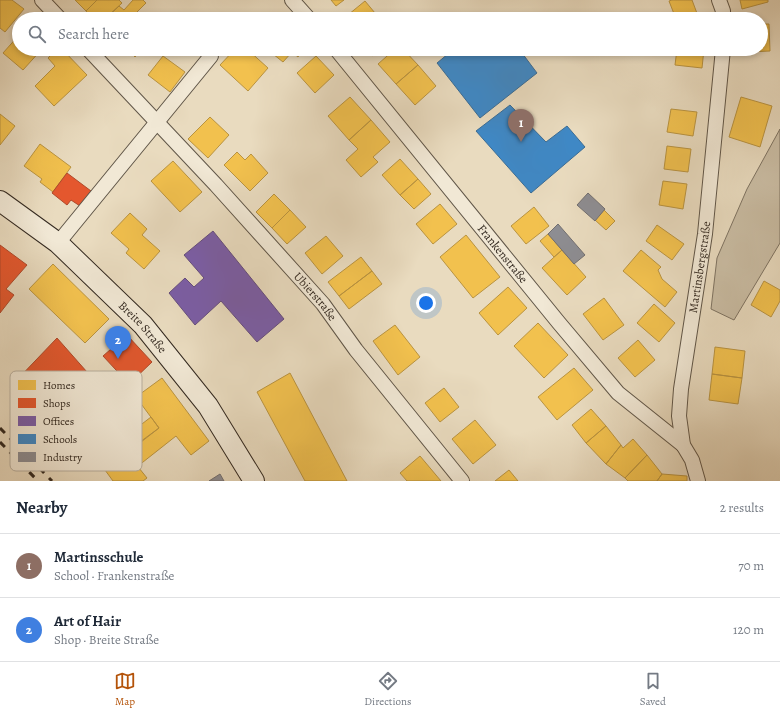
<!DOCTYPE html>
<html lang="en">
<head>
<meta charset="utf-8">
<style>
	:root { --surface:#fff; --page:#f6f6f7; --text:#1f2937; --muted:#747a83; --line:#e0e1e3; --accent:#b45309 }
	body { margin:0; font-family:Alegreya,serif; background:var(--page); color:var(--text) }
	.you { position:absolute; left:426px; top:303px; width:14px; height:14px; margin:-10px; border:3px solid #fff; border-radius:50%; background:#1a73e8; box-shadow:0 0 0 6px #1a73e833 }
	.badge { display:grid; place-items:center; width:26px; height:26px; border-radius:50%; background:var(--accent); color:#fff; font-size:13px; font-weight:700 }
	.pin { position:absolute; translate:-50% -33px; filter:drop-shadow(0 1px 2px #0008) }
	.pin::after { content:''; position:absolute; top:21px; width:14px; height:12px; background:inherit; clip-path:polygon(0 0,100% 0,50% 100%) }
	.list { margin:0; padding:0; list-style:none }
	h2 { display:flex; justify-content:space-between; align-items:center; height:52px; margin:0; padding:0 16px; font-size:17px }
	h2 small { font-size:13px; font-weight:400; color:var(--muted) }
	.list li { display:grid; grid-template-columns:26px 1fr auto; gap:12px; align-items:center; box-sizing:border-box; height:64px; padding:0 16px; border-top:1px solid var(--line) }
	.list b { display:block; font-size:15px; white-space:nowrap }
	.list p { margin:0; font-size:13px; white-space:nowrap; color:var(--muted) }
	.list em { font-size:13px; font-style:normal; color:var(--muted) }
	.icon { flex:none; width:22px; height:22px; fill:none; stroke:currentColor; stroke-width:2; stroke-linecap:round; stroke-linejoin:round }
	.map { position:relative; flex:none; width:780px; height:481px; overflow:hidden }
	.search { position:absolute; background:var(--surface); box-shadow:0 2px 6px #0003; left:12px; right:12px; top:12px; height:44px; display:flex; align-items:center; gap:10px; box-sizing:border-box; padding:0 14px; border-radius:22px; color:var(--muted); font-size:15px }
	.sheet { height:180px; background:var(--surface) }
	nav { display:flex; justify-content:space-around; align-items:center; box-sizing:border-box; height:56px; border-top:1px solid var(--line); background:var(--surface); font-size:11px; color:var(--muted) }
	nav a { display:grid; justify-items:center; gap:2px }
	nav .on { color:var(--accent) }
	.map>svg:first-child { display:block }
	.green { fill:#cabda4; stroke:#7e7362 }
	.homes { fill:#f2c14e; stroke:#b99340 }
	.shops { fill:#e4572e; stroke:#af492a }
	.offices { fill:#7b5ea7; stroke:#654e7e }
	.schools { fill:#3f88c5; stroke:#3b6c94 }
	.industry { fill:#8d8d92; stroke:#726f70 }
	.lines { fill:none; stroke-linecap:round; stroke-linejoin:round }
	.street-casing { stroke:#605648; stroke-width:16 }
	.secondary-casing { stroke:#332920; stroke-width:22 }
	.street { stroke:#f1e8d5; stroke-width:14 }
	.secondary { stroke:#f1e8d5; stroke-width:20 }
	.rail { stroke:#332920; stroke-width:3; stroke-dasharray:7 7; stroke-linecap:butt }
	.labels { text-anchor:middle; stroke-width:4; stroke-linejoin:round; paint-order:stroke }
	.street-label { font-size:12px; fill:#332920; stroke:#f1e8d5 }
	.key { fill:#f1e8d5; stroke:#b8af9f; stroke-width:1 }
	.key-label { font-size:11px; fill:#332920 }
</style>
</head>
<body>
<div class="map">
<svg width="780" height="481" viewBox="0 0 780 481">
	<rect width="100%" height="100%" fill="#e9dbbf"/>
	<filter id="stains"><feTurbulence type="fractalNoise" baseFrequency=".005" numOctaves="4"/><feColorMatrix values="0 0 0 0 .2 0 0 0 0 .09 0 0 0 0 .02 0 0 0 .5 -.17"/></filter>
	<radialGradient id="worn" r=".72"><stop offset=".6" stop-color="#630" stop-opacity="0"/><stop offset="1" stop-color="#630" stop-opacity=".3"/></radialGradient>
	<path class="green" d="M780,129V243L734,320L711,309L717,258L747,189Z"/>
	<path class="homes" d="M0,0H12L24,9L5,32L0,28Z
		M75,0H97L86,11Z
		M97,0H119L122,3L105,19H93L86,11Z
		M133,0H143L146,3L130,19H105L119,6L124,10Z
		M331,0H344L336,6Z
		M672,0H692L698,16L689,19H676L669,1Z
		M740,0H768V2L742,9Z
		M365,1L380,19H343Z
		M286,12L293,19H280Z
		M761,24H769L770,51L748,52L747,49H761Z
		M19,35V49H42L23,70L3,53Z
		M57,49H62L87,75L54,106L35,86L55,66L48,58Z
		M127,49H143L135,57Z
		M235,49H247L268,68L248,91L220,65Z
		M277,49H304L298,57L292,52L283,62L273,54Z
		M366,49H380L372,56Z
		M395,49H403L418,65L396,84L378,64Z
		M677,49H704L702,68L675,65Z
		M163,56L185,72L170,92L148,75Z
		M316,56L334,75L315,93L297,73Z
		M418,65L436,86L415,105L396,84Z
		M350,97L371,120L349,140L328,116Z
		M741,97L772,106L760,147L729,137Z
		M671,109L697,112L693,136L667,132Z
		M0,114L15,126L0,145Z
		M210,117L229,135L208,158L188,139Z
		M371,120L390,142L373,157L378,162L361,177L346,160L358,149L349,140Z
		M40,144L71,167L53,192L40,182L42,179L24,166Z
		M667,146L691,149L688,172L664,169Z
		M237,152L245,160L251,154L268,173L250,191L224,165Z
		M400,159L418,179L400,195L382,175Z
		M173,161L202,192L180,212L151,181Z
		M418,179L431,194L414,209L400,195Z
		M663,181L687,184L683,209L659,205Z
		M274,194L290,210L272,228L256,212Z
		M440,204L457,224L433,244L416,224Z
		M534,207L549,226L526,244L511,226Z
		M290,210L306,227L287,244L272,228Z
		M604,210L615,221L606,230L595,220Z
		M130,213L147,229L142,235L160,251L144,269L126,253L129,249L111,233Z
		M657,225L684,244L672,260L646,241Z
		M548,234L562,250L554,257L540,241Z
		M466,235L500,277L473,298L440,257Z
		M326,236L343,256L322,274L305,253Z
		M562,250L586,277L567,295L542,268Z
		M641,250L661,267L658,270L662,279L677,292L665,307L623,271Z
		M361,257L372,271L339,296L328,282Z
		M53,264L109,319L85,343L29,289Z
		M372,271L382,284L349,309L339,296Z
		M764,281L780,290V301L771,317L751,305Z
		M508,287L527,308L498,335L479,313Z
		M604,298L624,325L603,340L583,314Z
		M654,304L675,323L659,342L637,323Z
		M538,323L568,355L544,378L514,346Z
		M395,325L420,357L398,375L373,341Z
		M638,340L655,360L635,377L618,358Z
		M715,347L745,351L742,378L712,374Z
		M574,368L593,390L557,420L538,397Z
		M290,373L347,481H305L257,392Z
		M712,374L742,378L738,404L709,400Z
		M162,378L209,441L191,455L176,436L138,466L127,453L159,428L136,397Z
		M444,388L459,407L440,422L425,403Z
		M591,409L606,426L586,443L572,425Z
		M151,417L159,428L129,450L121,440Z
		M475,420L496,445L473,464L452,439Z
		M606,426L621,445L606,464L586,443Z
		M633,439L647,455L625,478L606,464L621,445L623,448Z
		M127,453L147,478L143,481H113L105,470Z
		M647,455L662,474L657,481H628L625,478Z
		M420,456L441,481H407L400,473Z
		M509,470L518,481H495Z
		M662,474L687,476V481H657Z"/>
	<path class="shops" d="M67,173L91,191L80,206L71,200L67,205L52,193Z
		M0,245L27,265L6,289L14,295L0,313Z
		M127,335L152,362L129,384L103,356Z
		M57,338L87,372L44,410L14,383Z"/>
	<path class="offices" d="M213,231L284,319L257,342L221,301L195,325L169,293L185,278L194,287L204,278L184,255Z"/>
	<path class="schools" d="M454,49H519L537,73L480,118L437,63Z
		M510,105L546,142L567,126L585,147L531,193L476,131Z"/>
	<path class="industry" d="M588,193L605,209L595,221L577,205Z
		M558,224L585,255L574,264L548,234Z
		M220,474L224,481H209Z"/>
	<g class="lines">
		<defs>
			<g id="street">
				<path d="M42,0L60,19"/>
				<path d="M292,0L309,19"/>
				<path d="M719,0L723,11V19"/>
				<path id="s1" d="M88,49L216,185L323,304L356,350L462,481"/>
				<path id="s2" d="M336,49L559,323L618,393L683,445"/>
				<path d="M58,243L211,56"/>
				<path id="s3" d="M698,481L692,460L683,445L679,416L681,389L705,234L723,49"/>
			</g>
			<g id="secondary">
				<path id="s4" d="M0,201L58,243L143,325L208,406L254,481"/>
			</g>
		</defs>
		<use href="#street" class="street-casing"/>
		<use href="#secondary" class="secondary-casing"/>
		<use href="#street" class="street"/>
		<use href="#secondary" class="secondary"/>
		<path class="rail" d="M0,428L52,481
			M0,442L38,481"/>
	</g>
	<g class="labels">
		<g class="street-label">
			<text dy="4" stroke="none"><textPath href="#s2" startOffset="264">Frankenstraße</textPath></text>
			<text dy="4" stroke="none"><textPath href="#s3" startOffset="219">Martinsbergstraße</textPath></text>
			<text dy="4" stroke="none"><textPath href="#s1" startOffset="336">Ubierstraße</textPath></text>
			<text dy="4" stroke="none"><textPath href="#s4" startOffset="191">Breite Straße</textPath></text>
		</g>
	</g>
	<rect x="10" y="371" width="132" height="100" rx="6" class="key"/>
	<rect x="18" y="380" width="18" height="10" fill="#f2c14e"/>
	<rect x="18" y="398" width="18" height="10" fill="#e4572e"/>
	<rect x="18" y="416" width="18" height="10" fill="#7b5ea7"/>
	<rect x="18" y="434" width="18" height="10" fill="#3f88c5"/>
	<rect x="18" y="452" width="18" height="10" fill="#8d8d92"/>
	<g class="key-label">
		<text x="43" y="389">Homes</text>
		<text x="43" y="407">Shops</text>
		<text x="43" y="425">Offices</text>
		<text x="43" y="443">Schools</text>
		<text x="43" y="461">Industry</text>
	</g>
	<rect width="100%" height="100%" filter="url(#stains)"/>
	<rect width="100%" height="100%" fill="url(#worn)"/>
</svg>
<div class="you"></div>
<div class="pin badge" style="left:521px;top:142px;background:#8d6e63">1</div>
<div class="pin badge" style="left:118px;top:359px;background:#3f7fe0">2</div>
<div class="search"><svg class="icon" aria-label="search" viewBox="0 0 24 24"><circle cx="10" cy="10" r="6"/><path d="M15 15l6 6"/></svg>Search here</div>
</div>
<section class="sheet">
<h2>Nearby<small>2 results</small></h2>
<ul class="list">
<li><span class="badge" style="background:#8d6e63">1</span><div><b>Martinsschule</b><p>School · Frankenstraße</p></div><em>70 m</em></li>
<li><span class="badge" style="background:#3f7fe0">2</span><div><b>Art of Hair</b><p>Shop · Breite Straße</p></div><em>120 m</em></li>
</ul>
</section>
<nav>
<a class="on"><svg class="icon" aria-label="map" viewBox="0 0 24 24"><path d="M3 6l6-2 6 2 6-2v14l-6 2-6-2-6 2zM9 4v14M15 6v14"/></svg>Map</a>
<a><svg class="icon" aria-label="directions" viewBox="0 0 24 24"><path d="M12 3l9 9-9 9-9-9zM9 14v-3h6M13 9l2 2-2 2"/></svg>Directions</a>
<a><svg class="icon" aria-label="saved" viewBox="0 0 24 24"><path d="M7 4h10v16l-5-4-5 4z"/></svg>Saved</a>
</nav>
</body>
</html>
